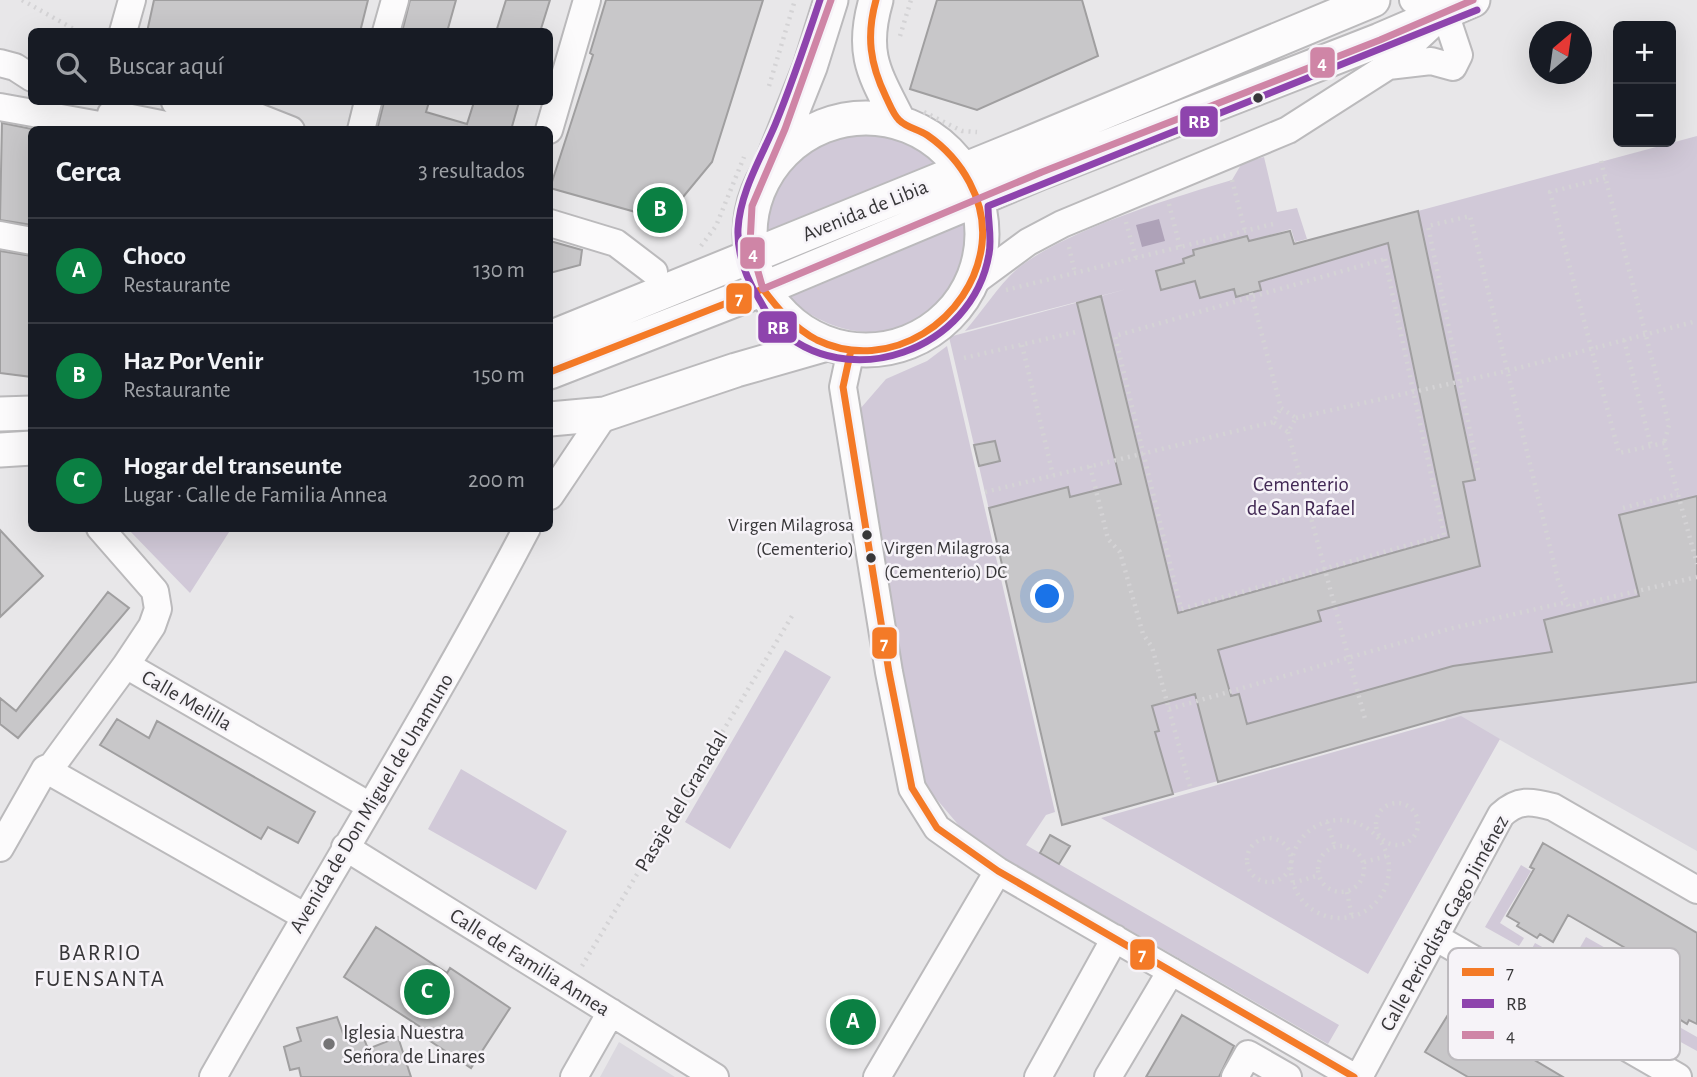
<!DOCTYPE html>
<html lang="es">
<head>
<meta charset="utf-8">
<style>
	:root { --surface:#171b24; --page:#242831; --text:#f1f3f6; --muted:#9ea1a6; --line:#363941; --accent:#0b8043 }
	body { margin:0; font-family:"Alegreya Sans",sans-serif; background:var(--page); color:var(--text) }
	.controls { position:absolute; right:21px; top:21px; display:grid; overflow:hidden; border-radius:10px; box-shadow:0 7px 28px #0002 }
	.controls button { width:63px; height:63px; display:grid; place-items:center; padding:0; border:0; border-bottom:2px solid var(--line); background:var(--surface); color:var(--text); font:35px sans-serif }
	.compass { position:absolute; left:1529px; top:21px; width:63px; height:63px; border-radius:50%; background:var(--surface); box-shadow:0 7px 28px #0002; rotate:29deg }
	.you { position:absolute; left:1048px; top:597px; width:24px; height:24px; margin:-18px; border:5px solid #fff; border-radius:50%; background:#1a73e8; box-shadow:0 0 0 10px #1a73e833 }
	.badge { display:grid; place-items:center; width:46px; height:46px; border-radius:50%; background:var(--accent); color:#fff; font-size:23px; font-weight:700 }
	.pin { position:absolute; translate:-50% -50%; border:4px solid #fff; box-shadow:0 2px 7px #0006 }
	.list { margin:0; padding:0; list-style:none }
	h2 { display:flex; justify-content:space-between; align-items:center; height:91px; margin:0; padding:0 28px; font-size:30px }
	h2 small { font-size:23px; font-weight:400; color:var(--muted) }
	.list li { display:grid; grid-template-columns:46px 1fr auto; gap:21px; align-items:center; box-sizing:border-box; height:105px; padding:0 28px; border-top:2px solid var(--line) }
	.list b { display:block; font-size:26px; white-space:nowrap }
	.list p { margin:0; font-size:23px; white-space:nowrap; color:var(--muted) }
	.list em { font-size:23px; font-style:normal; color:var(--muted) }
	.icon { flex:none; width:38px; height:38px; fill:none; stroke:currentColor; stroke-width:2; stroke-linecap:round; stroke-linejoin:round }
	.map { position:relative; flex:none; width:1697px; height:1077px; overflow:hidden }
	.search { position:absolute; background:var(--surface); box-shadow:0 7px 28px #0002; left:28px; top:28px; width:525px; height:77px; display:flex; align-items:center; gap:18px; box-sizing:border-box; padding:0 24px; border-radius:10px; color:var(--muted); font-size:26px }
	.panel { position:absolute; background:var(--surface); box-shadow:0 7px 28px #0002; left:28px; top:126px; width:525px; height:406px; border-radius:10px }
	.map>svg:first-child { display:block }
	.built { fill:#dbd8df }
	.green { fill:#d1c9d8 }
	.water { fill:#aea2b8 }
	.building { fill:#c8c7c9; stroke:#a09fa0; stroke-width:2 }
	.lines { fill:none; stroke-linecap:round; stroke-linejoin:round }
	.minor-casing { stroke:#bbbabc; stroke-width:30 }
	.major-casing { stroke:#bbbabc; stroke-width:37 }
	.path { stroke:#d4d3d5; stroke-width:4.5; stroke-dasharray:2 5; stroke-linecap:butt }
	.minor { stroke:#fcfbfc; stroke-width:26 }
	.major { stroke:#fcfbfc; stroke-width:33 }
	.bus-1-casing { stroke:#f6f3f8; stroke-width:12 }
	.bus-2-casing { stroke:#f6f3f8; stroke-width:12 }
	.bus-3-casing { stroke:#f6f3f8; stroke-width:12 }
	.bus-1 { stroke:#f47a27; stroke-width:7 }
	.bus-2 { stroke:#8e44ad; stroke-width:7 }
	.bus-3 { stroke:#cf85a6; stroke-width:7 }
	.bus-dot { fill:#373638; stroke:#f6f3f8; stroke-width:2.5 }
	.poi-dot { fill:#757476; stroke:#f6f3f8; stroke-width:2.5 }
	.labels { text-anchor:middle; stroke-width:5; stroke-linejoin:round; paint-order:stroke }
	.bus-label { font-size:19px; fill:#373638; stroke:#f6f3f8; text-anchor:end }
	.street-label { font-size:21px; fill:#373638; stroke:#f6f3f8 }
	.park-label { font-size:21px; fill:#432a55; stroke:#f6f3f8 }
	.poi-label { font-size:21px; fill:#373638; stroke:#f6f3f8; text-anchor:start }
	.neighbourhood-label { font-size:23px; letter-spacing:2px; fill:#373638; stroke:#f6f3f8 }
	.key { fill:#f6f3f8; stroke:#bdbabe; stroke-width:2 }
	.key-label { font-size:19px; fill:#373638 }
	.line-badge { stroke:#f6f3f8; stroke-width:2.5 }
	.badge-label { font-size:19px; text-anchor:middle; font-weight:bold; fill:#fff }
</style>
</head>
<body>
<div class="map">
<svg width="1697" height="1077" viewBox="0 0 1697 1077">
	<rect width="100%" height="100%" fill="#e8e7e9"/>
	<path class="built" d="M1697,682V851L1470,723L1437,735L1447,717L1463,712Z
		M619,1042L675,1077H600Z"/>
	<path class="green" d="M873,134C899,139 918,148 939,166L765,237C770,171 806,137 873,134Z
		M1697,136V682L1463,712L1062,825L949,337L1127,289L965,331C982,312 997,287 1017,269C1063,231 1174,197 1232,180L1242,163L1264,157L1277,212L1297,208L1307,239L1295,242L1291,229L1249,241L1290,231L1295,244Z
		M965,222C967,328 862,367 787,296Z
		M947,346L1055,812L1046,815L1026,845L1339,1025L1328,1044L1006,859L961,828L928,789L910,741L861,453L860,409L886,379L927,361Z
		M128,529H231L190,593Z
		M785,650L831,677L730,849L685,822Z
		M1461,716L1500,739L1368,974L1101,818Z
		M461,769L567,831L536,890L428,829Z
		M1521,865L1531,871L1500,923L1524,938L1519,946L1485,927Z
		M1586,937L1646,971L1631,998L1663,1017L1658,1027L1529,954L1535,943L1571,963Z
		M1674,1024L1697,1037V1051L1668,1035Z"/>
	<path class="water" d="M1159,219L1165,241L1142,247L1136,225Z"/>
	<path class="building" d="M154,0H368L360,32H147Z
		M410,0H456L447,32H402Z
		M506,0H550L540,32H496Z
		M606,0H763L712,162L664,220L550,188L593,55L590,53Z
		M937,0H1082L1098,56L977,110L910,89Z
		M384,102H429L426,112L467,124L474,102H519L511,130H377Z
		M2,123L32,129V225L0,220Z
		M1418,211L1475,480L1463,482L1480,566L1318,611L1321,621L1218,650L1231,696L1239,694L1247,724L1453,666L1552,652L1544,620L1639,596L1619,515L1697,496V682L1463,712L1218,782L1195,694L1152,706L1159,731L1155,732L1173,794L1062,825L989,508L1068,487L1070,497L1121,484L1077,303L1101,296L1178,613L1449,537L1388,243L1259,282L1261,290L1236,297L1234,289L1200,298L1195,281L1161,290L1156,271L1184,263L1183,259L1194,255L1193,250L1247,236L1249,241L1290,231L1294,244Z
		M550,241L582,250L580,265L550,273Z
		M0,251L32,256V377L0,373Z
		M995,441L1000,461L979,466L974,445Z
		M0,530L43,576L0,617Z
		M108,592L129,608L18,738L0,724V698L16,711Z
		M117,719L149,738L157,721L315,812L298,843L268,827L261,839L100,745Z
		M1050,835L1070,846L1059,864L1040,853Z
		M1543,843L1697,933V1024L1689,1020L1687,1024L1668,1012L1670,1008L1658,1002L1672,975L1568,915L1553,942L1540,934L1537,938L1517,926L1519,923L1507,916L1534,869L1530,867Z
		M376,927L447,973L450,968L510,1008L471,1068L415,1031L422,1028L344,977Z
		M1479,982L1506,998L1502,1005L1512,1011L1497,1038L1563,1077H1468L1425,1052L1467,984L1475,990Z
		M1182,1015L1234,1046L1219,1077H1146Z
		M337,1017L344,1036L361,1031L368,1049L398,1037L411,1077H301L299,1068L290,1070L284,1047L301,1041L297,1028Z"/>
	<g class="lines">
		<defs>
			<path id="minor" d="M1413,0L1445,13
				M123,32L132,0
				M386,32L395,0
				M0,63L15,67L32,78
				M1388,66L1431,61L1453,67L1459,55L1445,13
				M175,102L234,130
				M220,102L291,130
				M0,107L127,130
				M111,114L191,130
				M361,130L368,102
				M549,130L587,0
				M550,223L616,243L654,272
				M0,235L32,241
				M971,284L1028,242L1062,224L1288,130L1388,66L1435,22
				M851,350L843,387L889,672L912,788L937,828L998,871L1354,1077
				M550,496L605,414
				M100,528L155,591L158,609L152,626L126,665
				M45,769L304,916
				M345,847L715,1077
				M0,848L45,769L52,766L126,665L370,806
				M1435,937L1678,1077
				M213,1077C317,893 429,715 527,528
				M574,1077L611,1012
				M877,1077L998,871
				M1038,1077L1115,938
				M1108,1077L1171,971
				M1235,1077L1248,1054L1288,1077
				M1359,1077L1501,815C1518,799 1531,801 1553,807L1697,890"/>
			<path id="major" d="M876,0C860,55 875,74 899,122
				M750 234a116 116 0 1 1 232 0a116 116 0 1 1-232 0Z
				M773,160L810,67L831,0
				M550,338L1030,143L1373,0
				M550,372L763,289L1042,172L1380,40L1473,0
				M0,414L32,413
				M550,419L605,414L736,370L827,344
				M0,450L32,448"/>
		</defs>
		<use href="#minor" class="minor-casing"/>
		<use href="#major" class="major-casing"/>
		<path class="path" d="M22,0L79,32
			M900,36L911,0
			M769,86L795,0
			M924,112L962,131L977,132
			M1601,161L1669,425L1664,443
			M1605,178L1550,192L1619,453L1664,443L1697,564
			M1232,180L1245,231
			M1169,204L1180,247
			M1126,222L1136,258
			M701,246L716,226L744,157
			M1069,247L1075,273
			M1385,259L1444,535L1181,609L1115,336Z
			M1006,290L1277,223
			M1251,293L1281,408L1296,418L1288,432L1273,422L1281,408
			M1624,340L1651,446
			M1022,345L1053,475
			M964,358L1076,332
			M1296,418L1507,371L1697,321
			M1288,432L1365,719
			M1090,466L1108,539L1120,552L1143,634L1152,647L1191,790
			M1478,470L1428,226L1470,216L1558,580L1569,607L1697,577
			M985,492L1273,422
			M1623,508L1678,494
			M1169,709L1449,629L1567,602
			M1376 824a21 21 0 1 1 42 0a21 21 0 1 1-42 0Z
			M1291 869a49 49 0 1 1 98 0a49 49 0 1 1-98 0Z
			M1327,822L1335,847
			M1247 860a22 22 0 1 1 44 0a22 22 0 1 1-44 0Z
			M1318 869a23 23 0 1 1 46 0a23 23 0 1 1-46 0Z
			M1364,862L1387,856
			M1293,883L1319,875
			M1347,892L1352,917
			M582,966L792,616"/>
		<use href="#minor" class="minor"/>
		<use href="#major" class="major"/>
		<defs>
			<path id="bus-1" d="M851,350L843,387L889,672L912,788L937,828L998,871L1354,1077
				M550,372L763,289C778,309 794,328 817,340C889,375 973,320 982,244C987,201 962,159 927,135C918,129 907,128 899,120C893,114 890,105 886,97C870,64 866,36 876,0"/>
			<path id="bus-2" d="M820,0C806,42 792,84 775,125C761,158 740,192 738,229C737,255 746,278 759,299C764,307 769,319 776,326C847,396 973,350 989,254C992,239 988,221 988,206L1477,10"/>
			<path id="bus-3" d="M831,0L785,129L752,206L750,244L763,289L1042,172L1380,40L1473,0"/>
		</defs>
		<use href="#bus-1" class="bus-1-casing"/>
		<use href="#bus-2" class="bus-2-casing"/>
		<use href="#bus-3" class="bus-3-casing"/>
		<use href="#bus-1" class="bus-1"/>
		<use href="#bus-2" class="bus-2"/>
		<use href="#bus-3" class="bus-3"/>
	</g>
	<g class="bus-dot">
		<circle cx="1258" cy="98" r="6"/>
		<circle cx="867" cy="535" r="6"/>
		<circle cx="871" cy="558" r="6"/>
	</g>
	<circle class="poi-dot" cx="329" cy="1044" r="7"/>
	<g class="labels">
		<g class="bus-label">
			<text x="854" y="531">Virgen Milagrosa<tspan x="854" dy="24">(Cementerio)</tspan></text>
			<text x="884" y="554" text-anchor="start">Virgen Milagrosa<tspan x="884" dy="24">(Cementerio) DC</tspan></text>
		</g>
		<g class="street-label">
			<text transform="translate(865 210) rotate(-22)" y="7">Avenida de Libia</text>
			<text transform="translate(187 700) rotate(30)" y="7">Calle Melilla</text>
			<text transform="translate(681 801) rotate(-59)" y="7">Pasaje del Granadal</text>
			<text transform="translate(371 803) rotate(-59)" y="7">Avenida de Don Miguel de Unamuno</text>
			<text transform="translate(1444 923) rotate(-61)" y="7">Calle Periodista Gago Jiménez</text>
			<text transform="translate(530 962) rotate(32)" y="7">Calle de Familia Annea</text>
		</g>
		<g class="park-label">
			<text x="1301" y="491">Cementerio<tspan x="1301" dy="24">de San Rafael</tspan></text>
		</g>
		<g class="poi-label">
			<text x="343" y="1039">Iglesia Nuestra<tspan x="343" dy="24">Señora de Linares</tspan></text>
		</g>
		<g class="neighbourhood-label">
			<text x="100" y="960">BARRIO<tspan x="100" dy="26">FUENSANTA</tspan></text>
		</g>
	</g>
	<rect x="1448" y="948" width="232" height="112" rx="10" class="key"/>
	<rect x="1462" y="968" width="32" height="8" fill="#f47a27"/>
	<rect x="1462" y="999" width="32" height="9" fill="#8e44ad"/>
	<rect x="1462" y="1031" width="32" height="8" fill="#cf85a6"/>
	<g class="key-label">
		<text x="1506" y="979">7</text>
		<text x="1506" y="1010">RB</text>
		<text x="1506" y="1042">4</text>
	</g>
	<g class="line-badge">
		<rect x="1309" y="46" width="27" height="33" rx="7" fill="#cf85a6"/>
		<rect x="1179" y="105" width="40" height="33" rx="7" fill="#8e44ad"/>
		<rect x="739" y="236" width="27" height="34" rx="7" fill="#cf85a6"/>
		<rect x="725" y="282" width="28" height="33" rx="7" fill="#f47a27"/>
		<rect x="757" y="310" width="41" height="34" rx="7" fill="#8e44ad"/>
		<rect x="871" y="626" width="27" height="34" rx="7" fill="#f47a27"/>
		<rect x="1129" y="938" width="27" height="33" rx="7" fill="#f47a27"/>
	</g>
	<g class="badge-label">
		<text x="1322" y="69">4</text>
		<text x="1199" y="128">RB</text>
		<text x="753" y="260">4</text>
		<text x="739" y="305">7</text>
		<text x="778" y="334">RB</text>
		<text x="884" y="650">7</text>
		<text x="1142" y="961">7</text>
	</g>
</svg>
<div class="controls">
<button>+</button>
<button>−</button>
</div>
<svg class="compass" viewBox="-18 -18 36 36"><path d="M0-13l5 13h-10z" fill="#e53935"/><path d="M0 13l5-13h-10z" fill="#9ea1a6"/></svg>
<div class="you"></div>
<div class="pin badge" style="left:853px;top:1022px">A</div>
<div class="pin badge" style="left:660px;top:210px">B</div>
<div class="pin badge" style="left:427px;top:992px">C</div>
<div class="search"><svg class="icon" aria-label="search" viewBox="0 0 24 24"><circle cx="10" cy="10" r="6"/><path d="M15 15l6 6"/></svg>Buscar aquí</div>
<section class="panel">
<h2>Cerca<small>3 resultados</small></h2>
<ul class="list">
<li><span class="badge">A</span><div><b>Choco</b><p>Restaurante</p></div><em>130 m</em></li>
<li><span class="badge">B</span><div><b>Haz Por Venir</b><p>Restaurante</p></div><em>150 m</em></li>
<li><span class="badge">C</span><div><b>Hogar del transeunte</b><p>Lugar · Calle de Familia Annea</p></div><em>200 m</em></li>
</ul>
</section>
</div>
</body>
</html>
